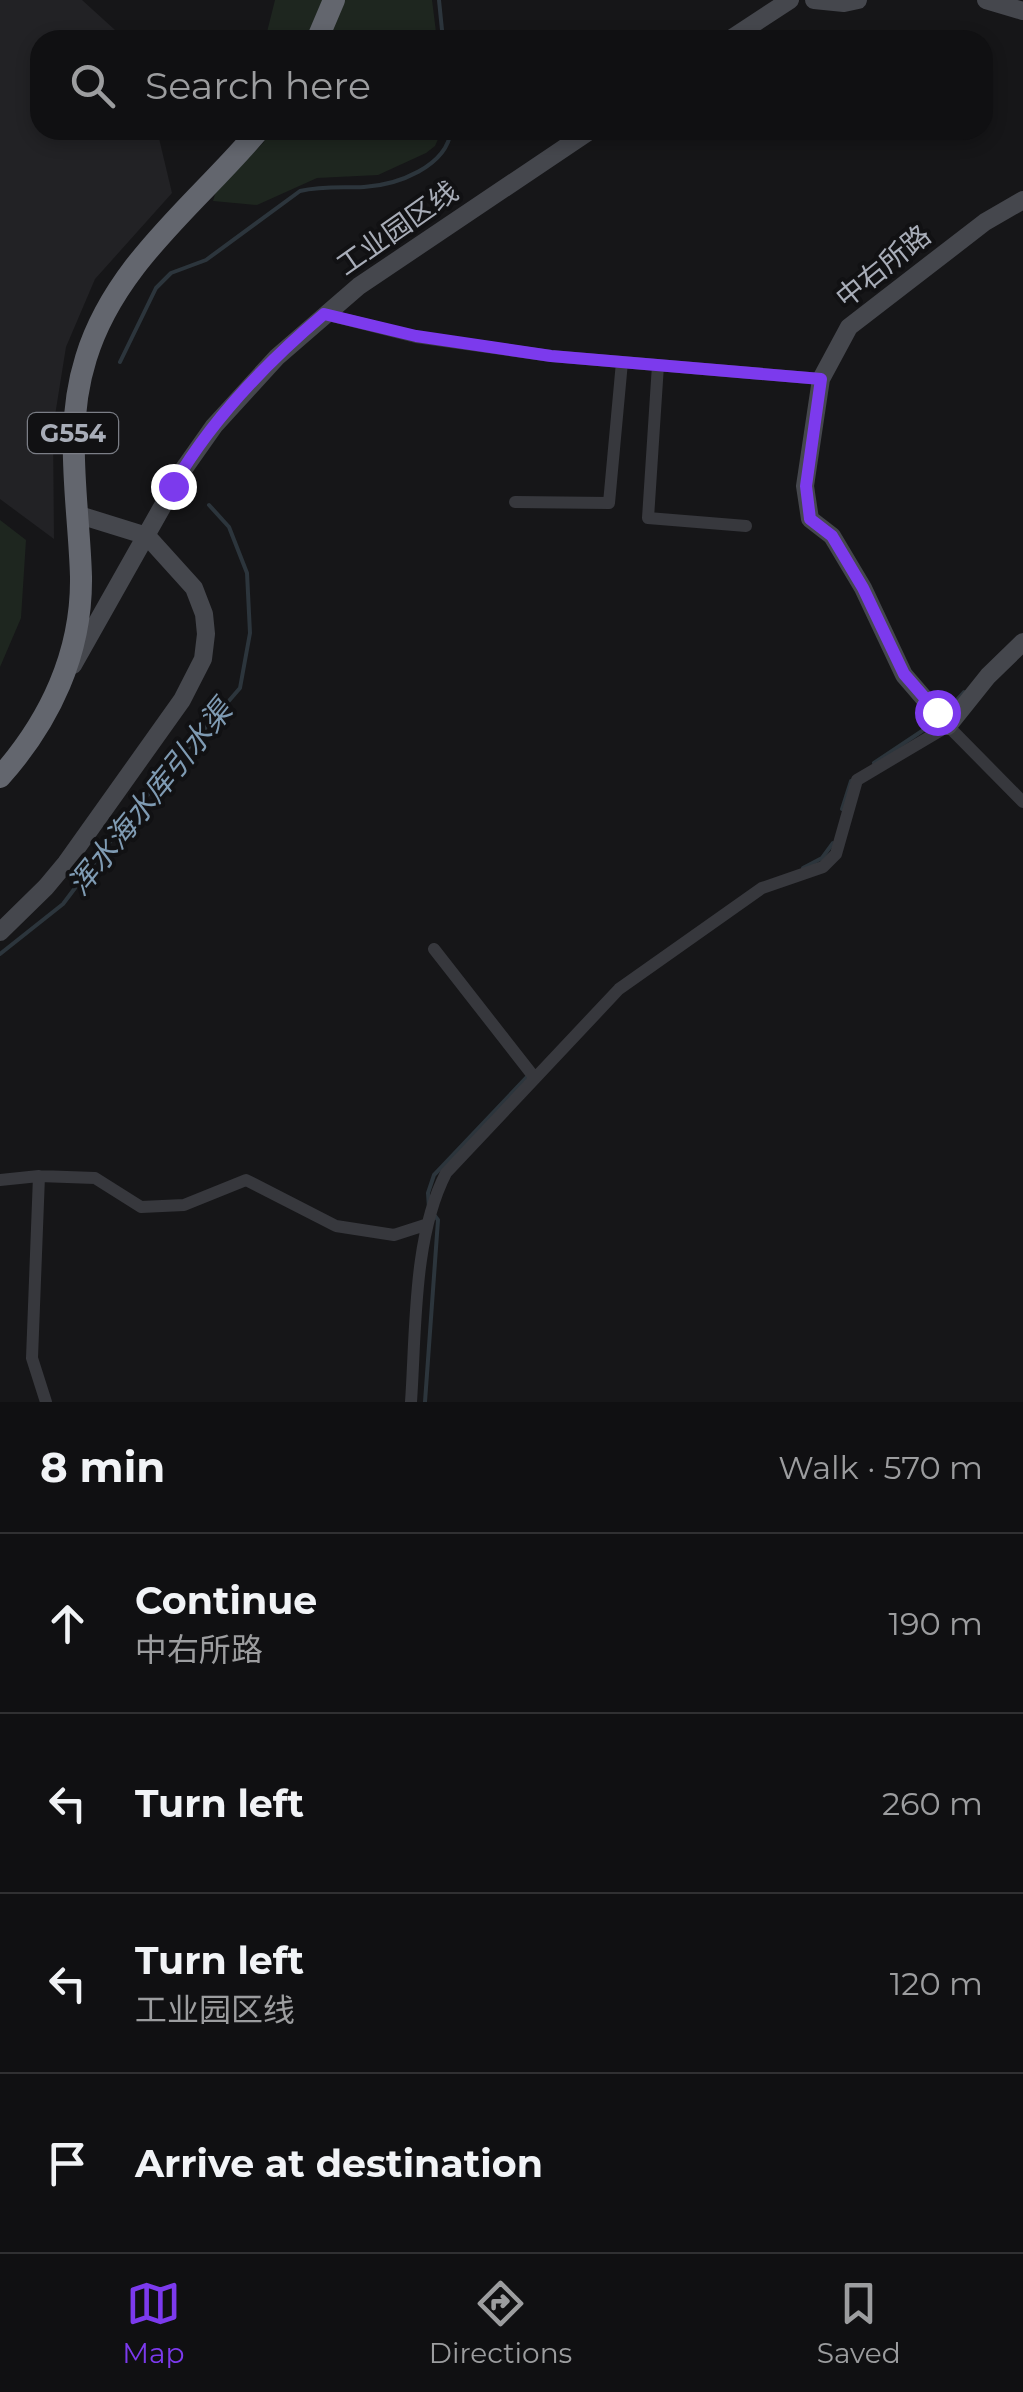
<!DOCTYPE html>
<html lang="en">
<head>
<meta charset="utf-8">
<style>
	:root { --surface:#101012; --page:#1e1e20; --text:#f1f3f6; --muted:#9c9d9f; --line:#303032; --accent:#7c3aed }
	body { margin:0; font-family:Montserrat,"Noto Sans SC",sans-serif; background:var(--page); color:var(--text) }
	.stop { position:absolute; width:30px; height:30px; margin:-22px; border:8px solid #7c3aed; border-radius:50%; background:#fff }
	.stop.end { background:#7c3aed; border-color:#fff; box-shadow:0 2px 10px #0008 }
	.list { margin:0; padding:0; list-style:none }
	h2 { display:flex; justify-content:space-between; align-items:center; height:130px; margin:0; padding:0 40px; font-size:42px }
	h2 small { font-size:32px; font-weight:400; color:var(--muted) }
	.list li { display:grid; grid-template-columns:65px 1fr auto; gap:30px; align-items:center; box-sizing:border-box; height:180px; padding:0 40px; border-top:2px solid var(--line) }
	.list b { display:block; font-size:38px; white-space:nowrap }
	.list p { margin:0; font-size:32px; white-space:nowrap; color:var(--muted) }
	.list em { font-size:32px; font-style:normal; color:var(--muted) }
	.icon { flex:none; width:55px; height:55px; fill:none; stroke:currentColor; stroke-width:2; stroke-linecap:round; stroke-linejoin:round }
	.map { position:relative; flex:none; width:1023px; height:1402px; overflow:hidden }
	.search { position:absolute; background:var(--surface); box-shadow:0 5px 15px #0003; left:30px; right:30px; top:30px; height:110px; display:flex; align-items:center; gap:25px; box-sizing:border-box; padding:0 35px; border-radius:30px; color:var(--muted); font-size:38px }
	.sheet { height:850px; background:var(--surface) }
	nav { display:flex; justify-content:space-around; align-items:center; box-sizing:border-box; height:140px; border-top:2px solid var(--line); background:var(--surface); font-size:28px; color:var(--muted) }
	nav a { display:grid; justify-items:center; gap:5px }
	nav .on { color:var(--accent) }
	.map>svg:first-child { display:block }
	.built { fill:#222225 }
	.green { fill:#1e261f }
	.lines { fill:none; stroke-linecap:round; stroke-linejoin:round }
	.stream { stroke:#2c353c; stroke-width:4 }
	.street { stroke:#37383d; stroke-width:12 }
	.secondary { stroke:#45474d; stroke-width:18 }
	.highway { stroke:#63666e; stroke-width:22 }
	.route { stroke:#7c3aed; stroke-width:12 }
	.labels { text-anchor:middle; stroke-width:8; stroke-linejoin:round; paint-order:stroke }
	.shield { fill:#111113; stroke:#7b7e86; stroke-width:2.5 }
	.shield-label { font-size:25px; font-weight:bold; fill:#a8adb8 }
	.street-label { font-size:28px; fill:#a8adb8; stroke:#111113 }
	.water-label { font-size:30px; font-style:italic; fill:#7f9bb3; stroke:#111113 }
</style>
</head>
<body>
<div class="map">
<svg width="1023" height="1402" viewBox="0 0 1023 1402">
	<rect width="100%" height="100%" fill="#161618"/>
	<path class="built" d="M0,0H82L126,40H40V130H157L172,193L95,279L66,347L53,428L54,539L0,499Z"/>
	<path class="green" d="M275,0H432L437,40H265Z
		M267,130H442L435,146L426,153L378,175L317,178L257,205L213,201L216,191L264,142Z
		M0,520L26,540L21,618L0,667Z"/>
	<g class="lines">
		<path class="stream" d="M439,0L443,40
			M120,362L156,288L171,273L206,260L300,191C322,186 342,188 364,187C397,185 447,167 451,130
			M944,714L964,692
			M874,763L937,721
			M842,809L851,781
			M803,868L822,858L833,843
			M0,954L63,904L127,819L240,688L250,633L247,573L229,527L209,505
			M429,1208L428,1193L434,1175L527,1077
			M425,1402L438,1220L435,1216"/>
		<path class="street" d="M324,314L416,337L551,356L821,379
			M658,365L648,518L746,526
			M515,502L609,503L622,362
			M434,949L534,1077
			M39,1176L32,1358L46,1402
			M0,1180L39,1176L95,1178L141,1207L184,1205L246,1180L336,1226L394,1235L425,1225
			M411,1402C416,1330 413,1237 446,1173L619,989L762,888L823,867L836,854L857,780L948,726L1023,802"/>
		<path class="secondary" d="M814,0L844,3L858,0
			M986,0L1023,11
			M729,40L790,0
			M1023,200L985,222L849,327L821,379L805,486L810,519L832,536L863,588L904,675L948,726L988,676L1023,642
			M73,665L183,470L214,426L277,357L359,286L591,130
			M0,932L46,887L66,863L182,700L203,659L206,634L204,614L194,588L147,536L76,514"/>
		<path class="highway" d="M317,40L334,0
			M0,777C50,721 82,653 81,577C79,503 63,431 86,358C115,263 198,203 259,130"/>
	</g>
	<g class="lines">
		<path class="route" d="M173,486C211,420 266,363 324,314L416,336L551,356L821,379L806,486L810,519L832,536L863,588L904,674L937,712"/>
	</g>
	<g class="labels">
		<rect class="shield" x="28" y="413" width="90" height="40" rx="8"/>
		<g class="shield-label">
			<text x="73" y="442">G554</text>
		</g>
		<g class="street-label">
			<text transform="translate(397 228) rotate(-35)" y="10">工业园区线</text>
			<text transform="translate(883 266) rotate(-39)" y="10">中右所路</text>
		</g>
		<g class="water-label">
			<text transform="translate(150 798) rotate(-51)" y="10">浑水海水库引水渠</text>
		</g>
	</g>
</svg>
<div class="stop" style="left:937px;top:712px"></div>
<div class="stop end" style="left:173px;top:486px"></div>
<div class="search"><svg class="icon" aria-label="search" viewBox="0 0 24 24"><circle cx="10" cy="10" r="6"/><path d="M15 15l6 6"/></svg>Search here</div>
</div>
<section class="sheet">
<h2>8 min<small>Walk · 570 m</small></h2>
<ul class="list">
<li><svg class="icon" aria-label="ahead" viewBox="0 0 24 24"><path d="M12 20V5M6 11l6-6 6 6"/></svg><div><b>Continue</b><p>中右所路</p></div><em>190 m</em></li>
<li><svg class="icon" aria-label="left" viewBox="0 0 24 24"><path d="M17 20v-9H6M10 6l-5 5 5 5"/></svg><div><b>Turn left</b></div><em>260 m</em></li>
<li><svg class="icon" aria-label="left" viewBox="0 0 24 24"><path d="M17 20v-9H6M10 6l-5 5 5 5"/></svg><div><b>Turn left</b><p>工业园区线</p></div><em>120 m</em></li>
<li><svg class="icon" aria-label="arrive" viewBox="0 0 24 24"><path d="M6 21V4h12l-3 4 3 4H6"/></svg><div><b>Arrive at destination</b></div></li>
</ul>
</section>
<nav>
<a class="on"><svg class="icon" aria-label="map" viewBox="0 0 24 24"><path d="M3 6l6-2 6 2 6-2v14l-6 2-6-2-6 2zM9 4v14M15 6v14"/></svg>Map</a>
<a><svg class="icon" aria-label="directions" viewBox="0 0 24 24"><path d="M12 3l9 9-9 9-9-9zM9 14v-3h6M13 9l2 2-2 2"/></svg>Directions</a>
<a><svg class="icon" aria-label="saved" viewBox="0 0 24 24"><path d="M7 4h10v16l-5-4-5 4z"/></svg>Saved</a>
</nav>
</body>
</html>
